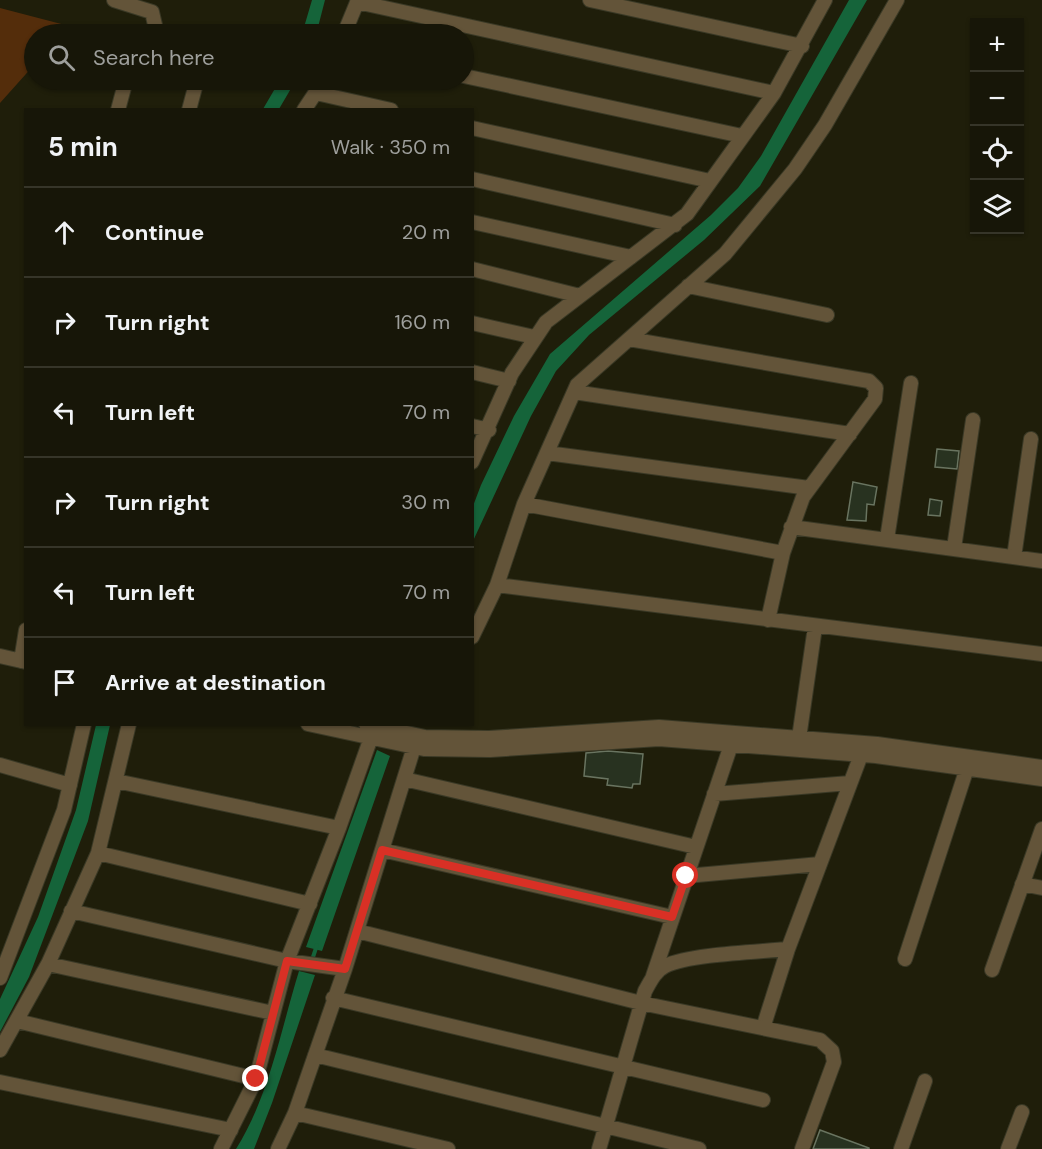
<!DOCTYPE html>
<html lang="en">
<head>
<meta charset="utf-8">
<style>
	:root { --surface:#171608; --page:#242316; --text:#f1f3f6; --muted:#9e9f9c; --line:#363529 }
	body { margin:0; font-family:"DM Sans",sans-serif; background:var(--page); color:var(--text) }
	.controls { position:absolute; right:18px; top:18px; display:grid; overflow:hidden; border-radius:0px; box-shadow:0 2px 4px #0004 }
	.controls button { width:54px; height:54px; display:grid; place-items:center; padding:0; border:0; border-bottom:2px solid var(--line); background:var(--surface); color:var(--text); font:30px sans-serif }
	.stop { position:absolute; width:18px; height:18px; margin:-14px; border:4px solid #d93025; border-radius:50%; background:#fff }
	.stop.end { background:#d93025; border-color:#fff; box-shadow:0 2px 6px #0008 }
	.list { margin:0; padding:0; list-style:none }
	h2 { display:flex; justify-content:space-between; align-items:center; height:78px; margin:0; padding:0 24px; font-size:26px }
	h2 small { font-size:20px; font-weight:400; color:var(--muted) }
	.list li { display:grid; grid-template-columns:39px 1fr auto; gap:18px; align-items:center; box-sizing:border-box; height:90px; padding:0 24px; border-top:2px solid var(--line) }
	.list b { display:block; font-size:22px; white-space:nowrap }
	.list em { font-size:20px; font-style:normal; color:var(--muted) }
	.icon { flex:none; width:33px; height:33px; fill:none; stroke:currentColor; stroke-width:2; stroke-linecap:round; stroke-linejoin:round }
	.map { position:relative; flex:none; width:1042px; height:1149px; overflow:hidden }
	.search { position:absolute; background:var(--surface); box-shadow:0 2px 4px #0004; left:24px; top:24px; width:450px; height:66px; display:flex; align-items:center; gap:15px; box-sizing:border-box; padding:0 21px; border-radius:33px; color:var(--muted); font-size:22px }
	.panel { position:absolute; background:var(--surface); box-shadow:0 2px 4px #0004; left:24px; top:108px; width:450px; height:618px; border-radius:0px }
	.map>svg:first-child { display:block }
	.green { fill:#542d0b }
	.water { fill:#15643a }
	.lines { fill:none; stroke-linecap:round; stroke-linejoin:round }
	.stream { stroke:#15643a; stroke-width:4 }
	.building { fill:#283220; stroke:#697460; stroke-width:1.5 }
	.minor-casing { stroke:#3a3926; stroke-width:16 }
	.minor { stroke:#635439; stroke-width:14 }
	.route { stroke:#d93025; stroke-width:8 }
</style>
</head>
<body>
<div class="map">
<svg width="1042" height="1149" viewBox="0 0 1042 1149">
	<rect width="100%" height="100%" fill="#1f1e0a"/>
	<path class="green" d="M0,8L69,26L62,34H34V65L0,103Z"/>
	<path class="water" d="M312,0H325L317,31L316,34H302Z
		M849,0H867L760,186L704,240L589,335L556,371L531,416L473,541V506L481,485L514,416L550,354L711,215L738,188L761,156Z
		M280,80H296L279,109H263Z
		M96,725H110L88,821L29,977L0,1032V999L38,917L76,810Z
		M377,750L390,756L322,951L306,947Z
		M299,971L315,975L272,1103L254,1149H236C269,1097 281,1029 299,971Z"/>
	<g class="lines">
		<path class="stream" d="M312,960L317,945"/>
	</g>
	<path class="building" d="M937,449L959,451L957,469L935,467Z
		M853,482L877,487L874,505L867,504L866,521L847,520Z
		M930,499L942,501L940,516L928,515Z
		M608,751L643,754L640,784H633L632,788L607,785L608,779L584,776L586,753Z
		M820,1130L869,1148V1149H813Z"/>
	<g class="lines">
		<defs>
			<path id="minor" d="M114,0L152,12L155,25L150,34
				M590,0L802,46
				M357,2L774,93
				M344,34L358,0
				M464,76L742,136
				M316,93L391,110
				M118,110L126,80
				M189,110L197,80
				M304,110L324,80
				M472,128L710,181
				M472,179L675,225
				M472,222L631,257
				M472,269L580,296
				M688,286L827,315
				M472,323L534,337
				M629,339L869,381L876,388L875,399L803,497L783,553L768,620
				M472,372L509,381
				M574,392L850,434
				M472,426L489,430
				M547,453L809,488
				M472,462L512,373L546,322L687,214L774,93L825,0
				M524,504L783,553
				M791,527L1042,561
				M887,539L911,383
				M954,548L973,420
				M1014,557L1031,439
				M497,585L1042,654
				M472,637L497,585L524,504L577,385L725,254L795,169L825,125L897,0
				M0,656L26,662
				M21,661L26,630
				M308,724L424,749L490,750L659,739L876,756L1042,779
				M366,724L425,737L489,738L659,727L877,744L1042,767
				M799,738L815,627
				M0,765L70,785
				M404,779L696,847
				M116,781L339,828
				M714,794L850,783
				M382,850L672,917
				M98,853L310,904
				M686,876L820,864
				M1022,884L1042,888
				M71,911L287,961L345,969L295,1113L278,1149
				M357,931L641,1003L820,1040L832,1051L834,1062L802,1149
				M905,959L967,768
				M48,964L273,1013
				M345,969L414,747
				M992,970L1042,829
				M653,976L731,745
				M0,978L64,810L84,724
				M333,998L763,1100
				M17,1021L256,1079
				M763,1028L788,949L861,755
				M0,1050L48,964L98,853L129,724
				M315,1055L699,1149
				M0,1082L231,1130
				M295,1113L448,1149
				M221,1149L256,1079L287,961L339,828L374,729
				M599,1149L645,991C650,982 655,971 665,966C690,954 758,952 788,949
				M901,1149L925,1081
				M1008,1149L1022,1112"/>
		</defs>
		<use href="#minor" class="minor-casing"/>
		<use href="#minor" class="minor"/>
	</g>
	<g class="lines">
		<path class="route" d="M256,1079L287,961L345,969L382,850L672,917L686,876"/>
	</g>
</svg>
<div class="controls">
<button>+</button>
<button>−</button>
<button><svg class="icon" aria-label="locate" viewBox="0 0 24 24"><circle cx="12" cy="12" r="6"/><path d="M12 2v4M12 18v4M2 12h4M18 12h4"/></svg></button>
<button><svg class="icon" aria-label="layers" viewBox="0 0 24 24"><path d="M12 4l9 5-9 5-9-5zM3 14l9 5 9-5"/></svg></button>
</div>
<div class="stop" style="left:686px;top:876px"></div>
<div class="stop end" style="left:256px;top:1079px"></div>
<div class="search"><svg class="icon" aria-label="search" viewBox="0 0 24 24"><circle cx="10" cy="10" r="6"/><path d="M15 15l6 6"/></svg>Search here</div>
<section class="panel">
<h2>5 min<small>Walk · 350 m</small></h2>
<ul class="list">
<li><svg class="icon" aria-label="ahead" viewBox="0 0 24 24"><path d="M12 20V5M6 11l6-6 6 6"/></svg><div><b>Continue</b></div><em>20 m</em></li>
<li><svg class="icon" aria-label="right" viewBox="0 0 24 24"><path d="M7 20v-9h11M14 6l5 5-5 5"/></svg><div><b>Turn right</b></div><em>160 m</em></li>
<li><svg class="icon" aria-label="left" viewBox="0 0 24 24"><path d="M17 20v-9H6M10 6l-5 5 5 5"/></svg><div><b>Turn left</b></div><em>70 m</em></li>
<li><svg class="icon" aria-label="right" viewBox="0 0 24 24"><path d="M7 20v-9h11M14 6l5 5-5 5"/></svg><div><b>Turn right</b></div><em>30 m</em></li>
<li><svg class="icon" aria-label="left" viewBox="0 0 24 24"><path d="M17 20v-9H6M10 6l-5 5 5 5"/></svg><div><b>Turn left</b></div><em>70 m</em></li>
<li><svg class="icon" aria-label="arrive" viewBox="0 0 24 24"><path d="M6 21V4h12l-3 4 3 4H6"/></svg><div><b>Arrive at destination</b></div></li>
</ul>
</section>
</div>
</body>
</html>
